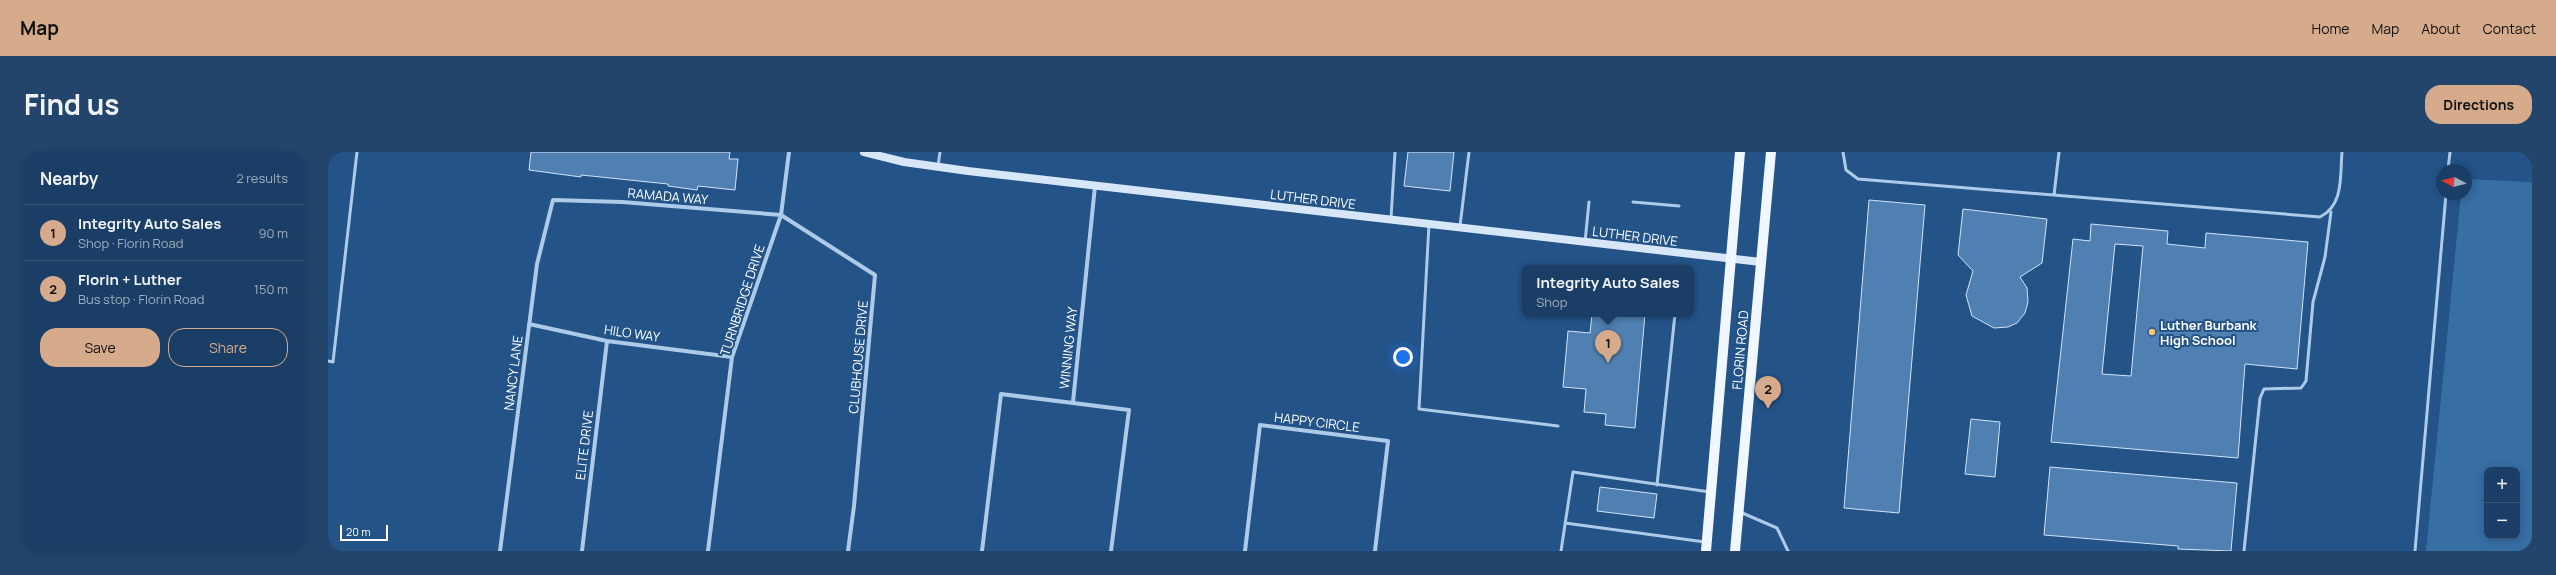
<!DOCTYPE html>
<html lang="en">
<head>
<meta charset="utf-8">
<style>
	:root { --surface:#1a3e65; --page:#23456b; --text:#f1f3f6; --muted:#9faebf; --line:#385779; --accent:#d6ab8b }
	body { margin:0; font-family:Manrope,sans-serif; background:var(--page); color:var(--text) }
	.controls { position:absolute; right:12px; bottom:12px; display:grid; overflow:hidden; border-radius:8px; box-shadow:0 2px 10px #0003 }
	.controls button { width:36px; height:36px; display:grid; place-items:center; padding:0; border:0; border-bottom:1px solid var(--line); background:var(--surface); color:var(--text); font:20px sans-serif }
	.compass { position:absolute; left:2108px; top:12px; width:36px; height:36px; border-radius:50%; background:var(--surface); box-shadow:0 2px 10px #0003; rotate:277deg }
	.scale { position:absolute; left:12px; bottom:10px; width:48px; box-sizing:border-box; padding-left:4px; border:2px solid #fff; border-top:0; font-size:11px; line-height:14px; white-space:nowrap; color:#fff; -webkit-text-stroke:3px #235387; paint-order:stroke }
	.you { position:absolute; left:1075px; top:205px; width:14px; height:14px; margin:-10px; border:3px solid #fff; border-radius:50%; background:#1a73e8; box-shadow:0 0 0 6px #1a73e833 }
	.badge { display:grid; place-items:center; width:26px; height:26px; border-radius:50%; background:var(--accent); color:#111; font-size:13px; font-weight:700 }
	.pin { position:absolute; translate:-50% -33px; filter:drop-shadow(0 1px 2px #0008) }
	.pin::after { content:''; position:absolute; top:21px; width:14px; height:12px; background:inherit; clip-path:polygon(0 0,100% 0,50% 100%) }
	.popup { position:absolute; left:1194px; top:113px; width:172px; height:52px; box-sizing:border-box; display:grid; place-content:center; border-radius:8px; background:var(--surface); filter:drop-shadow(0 1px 3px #0005); font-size:13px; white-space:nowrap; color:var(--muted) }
	.popup b { font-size:15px; color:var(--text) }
	.popup::after { content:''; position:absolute; left:50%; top:100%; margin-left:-8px; border:8px solid transparent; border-top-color:var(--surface) }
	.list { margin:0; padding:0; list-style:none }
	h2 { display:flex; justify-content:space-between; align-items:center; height:52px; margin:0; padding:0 16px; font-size:17px }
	h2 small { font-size:13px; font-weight:400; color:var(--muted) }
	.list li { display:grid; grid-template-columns:26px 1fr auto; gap:12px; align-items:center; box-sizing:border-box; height:56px; padding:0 16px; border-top:1px solid var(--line) }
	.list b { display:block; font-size:15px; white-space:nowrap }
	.list p { margin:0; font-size:13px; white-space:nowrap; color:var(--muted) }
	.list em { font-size:13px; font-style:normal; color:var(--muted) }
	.actions { display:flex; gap:8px; padding:12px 16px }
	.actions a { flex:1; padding:9px 0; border:1px solid var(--accent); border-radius:16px; text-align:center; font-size:14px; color:var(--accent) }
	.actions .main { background:var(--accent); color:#111 }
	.map { position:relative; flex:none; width:2204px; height:399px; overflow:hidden; border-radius:16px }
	header { display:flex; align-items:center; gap:24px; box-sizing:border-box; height:56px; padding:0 20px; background:var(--accent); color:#111 }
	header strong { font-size:19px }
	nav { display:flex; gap:22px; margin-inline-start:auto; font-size:14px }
	.intro { display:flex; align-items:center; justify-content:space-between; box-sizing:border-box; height:96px; padding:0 24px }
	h1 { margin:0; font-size:28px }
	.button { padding:10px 18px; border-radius:16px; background:var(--accent); color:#111; font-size:14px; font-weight:700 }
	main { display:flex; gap:24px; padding:0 24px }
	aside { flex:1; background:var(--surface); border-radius:16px; box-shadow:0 2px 10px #0003 }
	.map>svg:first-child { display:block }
	.green { fill:#376ea4; fill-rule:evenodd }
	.building { fill:#5080b1; stroke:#d2e4f7; fill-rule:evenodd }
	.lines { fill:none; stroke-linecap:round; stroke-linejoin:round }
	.lane { stroke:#adcbe9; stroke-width:3 }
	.street { stroke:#adcbe9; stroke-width:4 }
	.secondary { stroke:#d8e7f8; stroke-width:8 }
	.primary { stroke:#f1f7fe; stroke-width:10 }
	.poi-dot { fill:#f5c870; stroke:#235387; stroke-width:1.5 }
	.labels { text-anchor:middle; stroke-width:4; stroke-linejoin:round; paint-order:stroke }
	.street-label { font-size:13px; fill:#fff; stroke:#235387 }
	.poi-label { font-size:13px; font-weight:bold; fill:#fff; stroke:#235387; text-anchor:start }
</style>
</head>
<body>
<header>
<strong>Map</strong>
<nav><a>Home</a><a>Map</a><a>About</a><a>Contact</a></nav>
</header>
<div class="intro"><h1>Find us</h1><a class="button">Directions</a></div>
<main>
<aside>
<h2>Nearby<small>2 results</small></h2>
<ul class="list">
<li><span class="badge">1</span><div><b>Integrity Auto Sales</b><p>Shop · Florin Road</p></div><em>90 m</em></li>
<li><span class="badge">2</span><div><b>Florin + Luther</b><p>Bus stop · Florin Road</p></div><em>150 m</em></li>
</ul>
<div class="actions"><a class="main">Save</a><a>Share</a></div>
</aside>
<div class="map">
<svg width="2204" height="399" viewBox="0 0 2204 399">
	<rect width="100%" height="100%" fill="#235387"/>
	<path class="green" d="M2138,27L2204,30V399H2098L2133,42H2138ZM2159,318H2189V384H2159Z"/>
	<path class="building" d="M203,0H402L401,7H410L407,38L370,34L369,38L340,34V32L253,23V25L201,18Z
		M1080,0H1126L1122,39L1076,34Z
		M1541,48L1597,53L1571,361L1516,356Z
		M1635,57L1719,67L1714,111L1692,125L1699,136L1700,150L1697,161L1689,171L1680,175L1666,176L1644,164L1638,143L1645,119L1630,103Z
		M1763,72L1840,79L1839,92L1877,96L1878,81L1980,90L1969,217L1917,212L1910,306L1723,290L1745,87L1762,89ZM1787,92L1815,94L1803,224L1774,222Z
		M1264,162H1317L1307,276L1277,273L1278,262L1256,260L1258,237L1235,235L1240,179L1262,181Z
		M1643,267L1672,270L1667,325L1637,322Z
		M1722,315L1909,331L1903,399L1850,397V394L1716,383Z
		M1272,335L1329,342L1326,366L1269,359Z"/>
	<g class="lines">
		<path class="lane" d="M1515,0L1518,18L1530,27L1992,65C2016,53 2012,24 2014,0
			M610,14L612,0
			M2120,18L2122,0
			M1726,43L1731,0
			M1305,50L1351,54
			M1063,66L1067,0
			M1101,72L1091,257L1230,274
			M1132,74L1141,0
			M1257,90L1261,50
			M0,209L5,210L29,0
			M1329,333L1347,162
			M1412,360L1449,376L1460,399
			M1237,371L1377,390
			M1233,399L1245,320L1382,340
			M1916,399L1932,246L1936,237L1973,236L1978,229L1985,150L1997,105L2003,60
			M2087,399L2118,42"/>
		<path class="street" d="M201,172L279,189L404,205
			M745,250L767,34
			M172,399L209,112L225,48L294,50L453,63L547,123L526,354L520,399
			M254,399L279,189
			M380,399L404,205L453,63L461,0
			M654,399L673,242L801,258L783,399
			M917,399L932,273L1060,289L1047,399"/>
		<path class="secondary" d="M536,0L576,10L640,19L1433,110"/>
		<path class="primary" d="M1378,399L1412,0
			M1407,399L1443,0"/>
	</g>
	<circle class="poi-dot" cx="1824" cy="180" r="4"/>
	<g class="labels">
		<g class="street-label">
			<text transform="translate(340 44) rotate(5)" y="5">RAMADA WAY</text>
			<text transform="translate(985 47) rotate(7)" y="5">LUTHER DRIVE</text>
			<text transform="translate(1307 84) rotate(7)" y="5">LUTHER DRIVE</text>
			<text transform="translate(414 148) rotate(-72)" y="5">TURNBRIDGE DRIVE</text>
			<text transform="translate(304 181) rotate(8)" y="5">HILO WAY</text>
			<text transform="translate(740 196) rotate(-84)" y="5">WINNING WAY</text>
			<text transform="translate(1412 198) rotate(-85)" y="5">FLORIN ROAD</text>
			<text transform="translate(530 205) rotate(-85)" y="5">CLUBHOUSE DRIVE</text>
			<text transform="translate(185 221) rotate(-83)" y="5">NANCY LANE</text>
			<text transform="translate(989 270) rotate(7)" y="5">HAPPY CIRCLE</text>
			<text transform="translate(256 293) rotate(-83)" y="5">ELITE DRIVE</text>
		</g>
		<g class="poi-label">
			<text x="1832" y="178">Luther Burbank<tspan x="1832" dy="15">High School</tspan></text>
		</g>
	</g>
</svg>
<div class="controls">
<button>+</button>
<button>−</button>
</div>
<svg class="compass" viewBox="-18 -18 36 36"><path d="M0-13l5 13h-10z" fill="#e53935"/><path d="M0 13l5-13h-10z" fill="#9faebf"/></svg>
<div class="scale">20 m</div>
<div class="you"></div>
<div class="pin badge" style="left:1280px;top:211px">1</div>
<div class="popup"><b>Integrity Auto Sales</b>Shop</div>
<div class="pin badge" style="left:1440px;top:257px">2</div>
</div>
</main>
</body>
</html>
